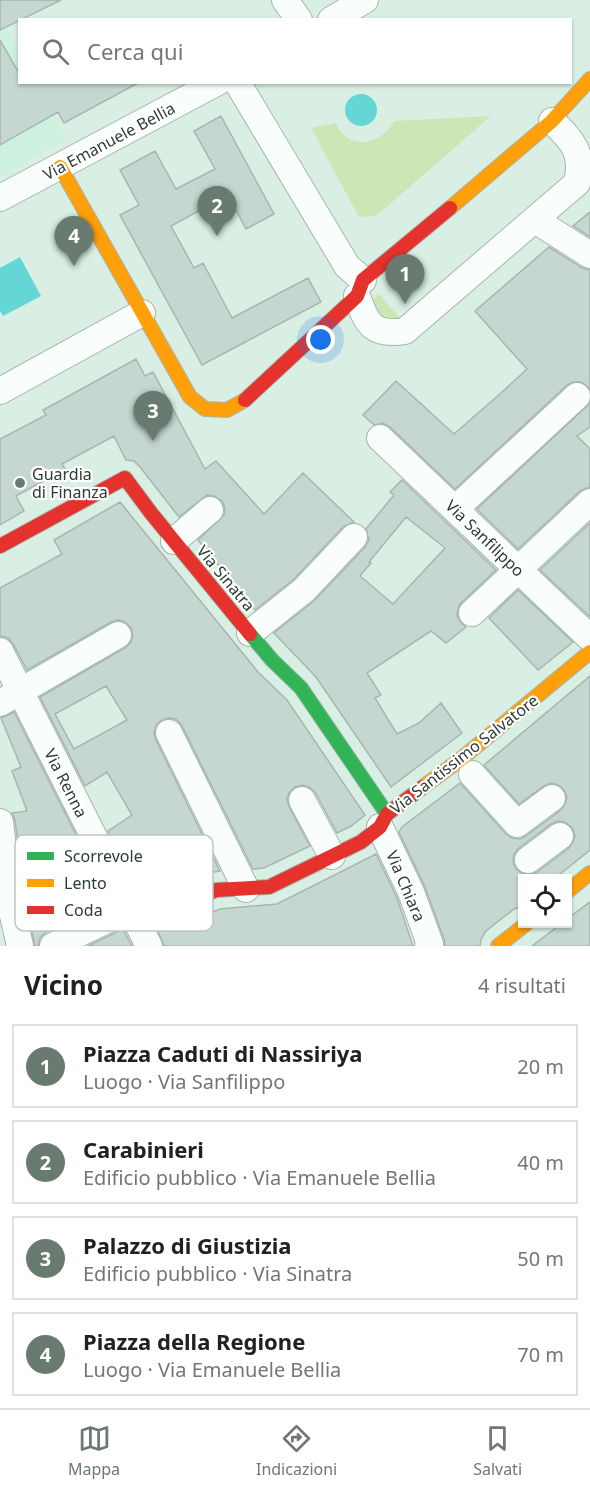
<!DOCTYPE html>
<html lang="it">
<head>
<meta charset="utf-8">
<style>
	:root { --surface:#fff; --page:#f2f2f2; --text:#202124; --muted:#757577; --line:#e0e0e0; --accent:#697a71 }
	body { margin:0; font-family:"Noto Sans",sans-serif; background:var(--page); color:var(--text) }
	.controls { position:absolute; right:18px; bottom:18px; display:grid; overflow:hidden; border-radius:0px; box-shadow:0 2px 4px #0004 }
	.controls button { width:54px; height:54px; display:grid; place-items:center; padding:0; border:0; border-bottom:2px solid var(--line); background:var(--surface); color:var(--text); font:30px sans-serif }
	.you { position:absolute; left:321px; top:340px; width:21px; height:21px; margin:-15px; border:4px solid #fff; border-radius:50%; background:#1a73e8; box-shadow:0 0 0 9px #1a73e833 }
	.badge { display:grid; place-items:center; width:39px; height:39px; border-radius:50%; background:var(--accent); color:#fff; font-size:20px; font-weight:700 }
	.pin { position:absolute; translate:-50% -50px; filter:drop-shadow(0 2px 3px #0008) }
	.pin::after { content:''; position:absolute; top:32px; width:21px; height:18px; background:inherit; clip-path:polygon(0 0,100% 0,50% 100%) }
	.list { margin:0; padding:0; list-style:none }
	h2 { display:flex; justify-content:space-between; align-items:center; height:78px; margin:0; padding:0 24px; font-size:26px }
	h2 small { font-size:20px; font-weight:400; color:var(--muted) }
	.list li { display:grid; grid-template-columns:39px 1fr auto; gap:18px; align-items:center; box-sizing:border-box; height:84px; margin:0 12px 12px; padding:0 12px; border:2px solid var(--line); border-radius:0px }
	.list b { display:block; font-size:22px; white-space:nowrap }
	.list p { margin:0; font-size:20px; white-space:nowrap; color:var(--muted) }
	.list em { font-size:20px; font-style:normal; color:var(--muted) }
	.icon { flex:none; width:33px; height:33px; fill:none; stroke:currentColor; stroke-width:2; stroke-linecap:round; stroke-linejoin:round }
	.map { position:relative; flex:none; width:590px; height:946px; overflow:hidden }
	.search { position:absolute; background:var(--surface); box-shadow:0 2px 4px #0004; left:18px; right:18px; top:18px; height:66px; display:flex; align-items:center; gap:15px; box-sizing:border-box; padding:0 21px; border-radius:0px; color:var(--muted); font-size:22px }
	.sheet { height:462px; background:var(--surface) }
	nav { display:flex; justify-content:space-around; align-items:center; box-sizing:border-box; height:84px; border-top:2px solid var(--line); background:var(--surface); font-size:16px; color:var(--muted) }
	nav a { display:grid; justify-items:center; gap:3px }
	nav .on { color:var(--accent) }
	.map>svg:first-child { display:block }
	.built { fill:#cef0de }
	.green { fill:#cce6b6 }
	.water { fill:#64d6d6 }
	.building { fill:#c5d7d0; stroke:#a5b7b0; stroke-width:1.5; fill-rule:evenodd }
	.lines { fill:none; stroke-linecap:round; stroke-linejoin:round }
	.street-casing { stroke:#a5b5ac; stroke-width:28 }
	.fast-casing { stroke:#a5b5ac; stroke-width:16 }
	.slow-casing { stroke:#a5b5ac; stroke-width:16 }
	.jam-casing { stroke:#a5b5ac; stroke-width:16 }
	.street { stroke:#f9fdfb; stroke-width:26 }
	.fast { stroke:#30b455; stroke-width:14 }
	.slow { stroke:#ff9f0a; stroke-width:14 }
	.jam { stroke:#e5322d; stroke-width:14 }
	.poi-dot { fill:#697a71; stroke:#fff; stroke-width:2 }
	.labels { text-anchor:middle; stroke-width:4.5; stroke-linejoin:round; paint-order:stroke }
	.street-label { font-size:16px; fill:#2c3b33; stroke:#fff }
	.poi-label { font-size:16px; fill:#2c3b33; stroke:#fff; text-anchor:start }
	.key { fill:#fff; stroke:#c0c4c2; stroke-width:1.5 }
	.key-label { font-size:16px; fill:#2c3b33 }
</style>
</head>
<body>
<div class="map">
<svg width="590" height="946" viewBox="0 0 590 946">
	<rect width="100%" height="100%" fill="#daefe4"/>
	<path class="built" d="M0,16L19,51L20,82L37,83L68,139L0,177Z"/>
	<path class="green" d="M491,116L376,216L359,217L311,128L336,123C347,152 382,145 394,121Z
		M379,294L401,319L388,324L371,308L372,300Z"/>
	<path class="water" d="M345 110a16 16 0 1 1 32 0a16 16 0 1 1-32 0Z
		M20,257L41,296L3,316L0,311V268Z"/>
	<path class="building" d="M0,0H61L0,30Z
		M0,40L20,75V82H140L64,123L58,112L0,145Z
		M221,116L274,214L246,229L228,195L171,226L194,268L203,263L232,318L308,278L321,302L202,365L120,215L139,205L120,170L155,151L176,189L215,169L194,131Z
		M590,212V237L573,226Z
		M549,247L582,268L590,270V389L581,382H573L567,385L455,489L390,427L383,423L374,425L363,415L396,381L454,434L501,393L527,369L475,311Z
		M136,359L145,376L153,372L205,469L216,461L264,514L303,473L354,522L343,527L294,579L255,610L198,540L224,515L225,508L222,501L214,496L207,495L179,517L140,467L134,461L126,460L114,436L62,464L65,469L16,496L24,511L0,525V439L46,415L43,410Z
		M590,403V427L577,436L590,449V487L580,491L518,549L477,509Z
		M402,480L496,570L461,603L458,608L457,616L461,623L466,627L446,643L431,631L367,673L381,695L375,698L397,734L419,723L441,703L462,733L391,787L316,677L274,633L315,600L365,547L369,540L366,529L394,495L390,492ZM406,517L445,548L393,604L360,576L371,563L369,562Z
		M120,502L258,672L287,700L365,815L351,826L337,833L315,792L310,788L303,785L295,787L289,793L287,799L289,807L310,846L264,868L253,869L182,726L177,720L171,718L163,719L156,725L154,733L156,740L220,871L209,873L186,882L140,895L108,831L132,815L107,772L85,786L40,697L125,648L131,642L133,636L131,628L125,622L119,620L111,622L27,670L13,644L8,638L0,636V588L62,554L54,540ZM106,686L127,720L74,749L55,714Z
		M590,523V617L540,570Z
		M518,590L573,642L538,670L489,618Z
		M590,676V850L554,879H522V906L514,909L486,931L481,939L480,946H445L444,939L425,887L399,832L402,827L460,783L506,834L512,838L520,839L526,836L561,810L565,804L567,797L564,790L558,785L551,783L544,786L519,804L484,765ZM558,821L565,822L572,828L575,835L573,842L569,848L537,872L529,875L522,873L516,869L513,862L514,854L519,848L551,824Z
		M14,712L110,902L46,932L40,938L38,946H35L24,895L15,820L12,813L27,811L12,771L21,767L1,718Z
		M376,854L397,898L413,946H164L157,929L197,918L220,909L277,904Z
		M590,902V946H532L561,924H567V919Z
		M121,930L125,933L132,946H88Z"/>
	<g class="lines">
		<defs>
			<path id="street" d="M285,0L299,20
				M331,20L365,0
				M237,82L347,266L363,280
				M0,198L218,82
				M535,220L590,255
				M357,296C367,325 373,336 405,331L577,183C584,153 573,141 552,121
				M0,391L142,313
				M380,438L590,638
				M455,509L577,396
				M174,541L210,510
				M472,613L590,502
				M250,633L304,590L354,537
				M0,651L149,946
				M0,703L118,635
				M169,733L246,889
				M472,774L517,824L552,798
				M302,800L332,856
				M0,822L9,898L20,946
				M380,827L411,892L430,944L428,946
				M528,860L560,836
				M53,946L130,909"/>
			<path id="fast" d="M250,634L272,660L301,688L387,814"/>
			<path id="slow" d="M60,167L190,397L205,409L227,410L245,400
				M450,208L552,121L590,79
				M423,787L461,759L590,652
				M568,891L590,873
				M498,946L526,924"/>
			<path id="jam" d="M245,400L357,296L363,280L450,208
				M0,546L125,478L151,513L250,634
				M133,916L192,900L216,890L269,887L361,842L380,827L387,814L423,787"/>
		</defs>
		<use href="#street" class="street-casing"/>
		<use href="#fast" class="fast-casing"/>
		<use href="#slow" class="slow-casing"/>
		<use href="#jam" class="jam-casing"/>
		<use href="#street" class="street"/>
		<use href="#fast" class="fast"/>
		<use href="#slow" class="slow"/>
		<use href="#jam" class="jam"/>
	</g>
	<circle class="poi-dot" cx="20" cy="483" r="6"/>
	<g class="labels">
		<g class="street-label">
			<text transform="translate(109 141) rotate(-28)" y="6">Via Emanuele Bellia</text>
			<text transform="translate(485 538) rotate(44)" y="6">Via Sanfilippo</text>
			<text transform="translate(226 578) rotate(50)" y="6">Via Sinatra</text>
			<text transform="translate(464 754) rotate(-38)" y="6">Via Santissimo Salvatore</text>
			<text transform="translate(66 783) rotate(63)" y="6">Via Renna</text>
			<text transform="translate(406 886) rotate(67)" y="6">Via Chiara</text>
		</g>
		<g class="poi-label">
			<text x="32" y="480">Guardia<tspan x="32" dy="18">di Finanza</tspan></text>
		</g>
	</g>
	<rect x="15" y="835" width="198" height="96" rx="9" class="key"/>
	<rect x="27" y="852" width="27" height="8" fill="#30b455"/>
	<rect x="27" y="879" width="27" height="8" fill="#ff9f0a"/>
	<rect x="27" y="906" width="27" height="8" fill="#e5322d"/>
	<g class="key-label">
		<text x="64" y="862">Scorrevole</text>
		<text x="64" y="889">Lento</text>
		<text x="64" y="916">Coda</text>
	</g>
</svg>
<div class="controls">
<button><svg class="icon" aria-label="locate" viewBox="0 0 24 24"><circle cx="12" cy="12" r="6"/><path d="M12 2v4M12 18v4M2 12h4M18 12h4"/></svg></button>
</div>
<div class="you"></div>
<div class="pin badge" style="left:405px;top:304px">1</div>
<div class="pin badge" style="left:217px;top:236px">2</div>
<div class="pin badge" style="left:153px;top:441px">3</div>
<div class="pin badge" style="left:74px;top:266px">4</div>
<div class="search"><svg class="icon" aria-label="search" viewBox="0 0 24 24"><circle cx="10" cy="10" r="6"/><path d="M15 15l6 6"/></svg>Cerca qui</div>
</div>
<section class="sheet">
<h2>Vicino<small>4 risultati</small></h2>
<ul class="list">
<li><span class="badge">1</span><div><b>Piazza Caduti di Nassiriya</b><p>Luogo · Via Sanfilippo</p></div><em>20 m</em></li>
<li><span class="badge">2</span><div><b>Carabinieri</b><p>Edificio pubblico · Via Emanuele Bellia</p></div><em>40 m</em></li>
<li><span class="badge">3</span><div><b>Palazzo di Giustizia</b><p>Edificio pubblico · Via Sinatra</p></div><em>50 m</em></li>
<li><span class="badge">4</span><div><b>Piazza della Regione</b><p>Luogo · Via Emanuele Bellia</p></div><em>70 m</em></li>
</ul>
</section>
<nav>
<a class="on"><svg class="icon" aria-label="map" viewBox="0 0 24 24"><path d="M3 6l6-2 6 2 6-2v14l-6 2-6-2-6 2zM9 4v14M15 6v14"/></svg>Mappa</a>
<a><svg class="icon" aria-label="directions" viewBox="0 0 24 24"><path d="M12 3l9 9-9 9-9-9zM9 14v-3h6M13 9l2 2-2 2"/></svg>Indicazioni</a>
<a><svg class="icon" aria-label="saved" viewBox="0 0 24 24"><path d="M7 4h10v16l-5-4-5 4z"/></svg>Salvati</a>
</nav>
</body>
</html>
